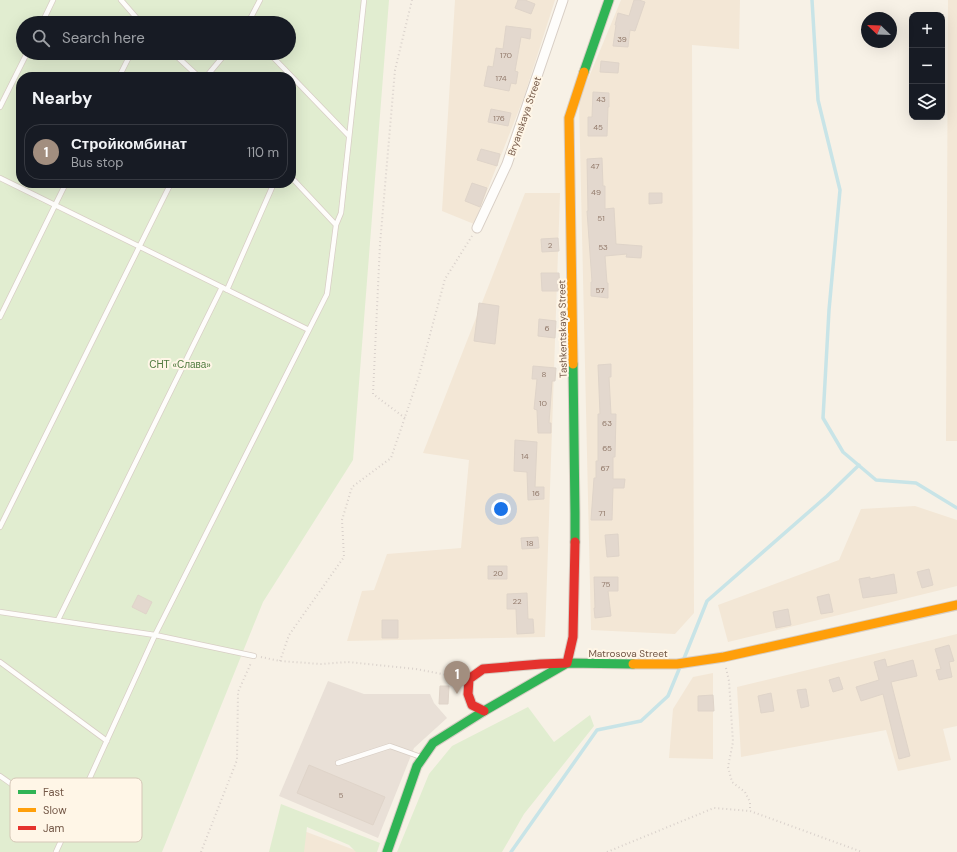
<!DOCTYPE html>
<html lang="en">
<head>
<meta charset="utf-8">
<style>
	:root { --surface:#171b24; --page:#242831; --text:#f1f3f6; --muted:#9ea1a6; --line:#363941; --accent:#a28e7f }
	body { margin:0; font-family:"DM Sans",sans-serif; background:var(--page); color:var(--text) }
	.controls { position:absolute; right:12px; top:12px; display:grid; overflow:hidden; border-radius:8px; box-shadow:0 4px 16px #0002 }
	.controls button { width:36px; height:36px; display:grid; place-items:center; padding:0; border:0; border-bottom:1px solid var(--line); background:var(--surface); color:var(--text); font:20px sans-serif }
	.compass { position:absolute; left:861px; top:12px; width:36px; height:36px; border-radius:50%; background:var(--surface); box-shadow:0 4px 16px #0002; rotate:293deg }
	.you { position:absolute; left:501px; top:509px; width:14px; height:14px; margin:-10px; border:3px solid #fff; border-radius:50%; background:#1a73e8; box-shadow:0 0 0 6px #1a73e833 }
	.badge { display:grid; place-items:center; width:26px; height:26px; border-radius:50%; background:var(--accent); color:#fff; font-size:13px; font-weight:700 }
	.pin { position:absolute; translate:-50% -33px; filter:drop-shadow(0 1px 2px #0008) }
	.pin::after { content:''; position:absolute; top:21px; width:14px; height:12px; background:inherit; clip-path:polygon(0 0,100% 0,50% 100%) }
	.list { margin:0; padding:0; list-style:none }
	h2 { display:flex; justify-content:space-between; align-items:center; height:52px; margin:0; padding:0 16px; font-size:17px }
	h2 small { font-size:13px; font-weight:400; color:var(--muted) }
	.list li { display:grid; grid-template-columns:26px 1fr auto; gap:12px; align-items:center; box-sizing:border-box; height:56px; margin:0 8px 8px; padding:0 8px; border:1px solid var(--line); border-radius:16px }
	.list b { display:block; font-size:15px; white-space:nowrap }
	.list p { margin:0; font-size:13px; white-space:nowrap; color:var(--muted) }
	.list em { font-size:13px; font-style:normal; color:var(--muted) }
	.icon { flex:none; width:22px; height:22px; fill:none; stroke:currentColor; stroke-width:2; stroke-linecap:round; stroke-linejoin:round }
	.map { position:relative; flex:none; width:957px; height:852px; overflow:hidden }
	.search { position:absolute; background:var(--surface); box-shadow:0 4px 16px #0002; left:16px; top:16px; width:280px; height:44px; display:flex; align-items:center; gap:10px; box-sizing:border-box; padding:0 14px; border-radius:22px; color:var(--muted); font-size:15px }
	.panel { position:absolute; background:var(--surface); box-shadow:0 4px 16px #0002; left:16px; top:72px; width:280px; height:116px; border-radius:16px }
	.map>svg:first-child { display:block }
	.residential { fill:#f3e7d6 }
	.industrial { fill:#e9e0d7 }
	.green { fill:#e1edd0; fill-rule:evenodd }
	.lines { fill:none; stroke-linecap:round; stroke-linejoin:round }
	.stream { stroke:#c8e4e7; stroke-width:3.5 }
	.building { fill:#e3d8ce; stroke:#dfd4c9 }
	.lane-casing { stroke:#d8cec5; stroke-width:6 }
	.street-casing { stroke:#d8cec5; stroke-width:11 }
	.fast-casing { stroke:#d7cdc3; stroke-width:11 }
	.slow-casing { stroke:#d7cdc3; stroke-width:11 }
	.jam-casing { stroke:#d7cdc3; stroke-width:11 }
	.path { stroke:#d9d1cb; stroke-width:2; stroke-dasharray:1 3; stroke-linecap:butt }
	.lane { stroke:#fefdfb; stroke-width:4.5 }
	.street { stroke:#fefdfb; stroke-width:9 }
	.fast { stroke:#30b455; stroke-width:9 }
	.slow { stroke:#ff9f0a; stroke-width:9 }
	.jam { stroke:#e5322d; stroke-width:9 }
	.labels { text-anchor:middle; stroke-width:4; stroke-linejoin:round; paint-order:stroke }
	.number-label { font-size:8px; fill:#927a6b }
	.street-label { font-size:10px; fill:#745847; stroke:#fff6e7 }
	.park-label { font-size:10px; fill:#4f7a3e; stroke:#fff6e7 }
	.key { fill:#fff6e7; stroke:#d5c7b7; stroke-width:1 }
	.key-label { font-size:11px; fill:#745847 }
</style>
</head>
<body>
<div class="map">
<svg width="957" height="852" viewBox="0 0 957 852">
	<rect width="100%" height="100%" fill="#f7f1e6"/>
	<path class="residential" d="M455,0H555L524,97L474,224L442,211Z
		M621,0H740L739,49L692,45L694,613L675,634L591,630L579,101Z
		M948,0H957V441H946Z
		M525,193H560L545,637L347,641L362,591L374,590L387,554L461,548L469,460L423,453Z
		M915,506L957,520V586L728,642L718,605L839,560L861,509Z
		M957,634V726L943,729L951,760L898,771L886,730L741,757L737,687Z
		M713,673V759L669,758L673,709L693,677Z
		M304,831L360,852H296Z"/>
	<path class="industrial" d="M328,681L364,694H430L434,703L447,718L414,748L378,838L279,796Z"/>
	<path class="green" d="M0,0H389L353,460L263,602L162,852H0ZM23,23H289V53H23ZM21,77H291V183H21Z
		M528,707L554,742L590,715L594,726L524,814L502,852H397L429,774L452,746Z
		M281,804L380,843L377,852H356L349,845L307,827L304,852H269Z"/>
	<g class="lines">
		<path class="stream" d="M812,0L818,100L840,190L829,310L823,418L843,452L876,480L916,483L957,508
			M683,661L707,601L827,496L859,465
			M511,852L597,730L641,721L668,696L680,667"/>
	</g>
	<path class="building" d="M518,0H525L535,4L531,14L515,8Z
		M634,0H639L645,2L635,31L630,30L628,47L613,46L616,25H615L618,13L629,16Z
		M506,26L531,29L530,39L521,37L515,71L518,72L516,84L511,83L509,91L484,86L488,66L493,67L496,48L503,49Z
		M601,61L619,63L618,73L600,72Z
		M593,92L609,93V107H608L607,136H588V117H592Z
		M491,109L511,113L508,126L488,122Z
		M481,149L500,154L497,166L477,160Z
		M602,158L603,186H605V209L614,208L616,244L642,246L641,258L626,257L627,254L605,256L607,283H608V298L591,296V282H592L587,211H588L587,159Z
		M472,183L487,188L480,207L465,201Z
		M649,193H662V203L649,204Z
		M558,238L559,251L542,252L541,239Z
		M541,273H559L560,291H542Z
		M479,303L499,306L495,344L474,341Z
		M539,319L556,321L555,338L538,336Z
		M611,364V377H609L611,414H616L615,457H613V479H625L624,488H613L612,520H591L594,478H596V461H598V414H600L598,365Z
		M533,366L556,368L555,381H552L549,423H551V433H538L537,410L534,409L537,379H532Z
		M515,440L537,442L535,487H544V499L528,500L527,472L514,471Z
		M618,534L619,556L607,557L605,535Z
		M538,537L539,548L522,549L521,538Z
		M488,566H507V579H488Z
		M929,569L933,585L922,588L917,572Z
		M894,574L897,593L863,598L859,579L870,577V579Z
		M594,577H618V591H608L611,616L595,618L594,608H595Z
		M527,593L528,619H533L534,633L517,634L516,609H507V594Z
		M829,594L833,612L821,614L817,597Z
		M138,595L152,602L146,614L132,607Z
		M788,609L791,625L776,628L773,612Z
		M382,620H398V638H382Z
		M949,645L954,661L949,662L952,677L939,680L936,670L941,669L935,649Z
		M885,659L887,667L913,660L917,676L891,682L910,756L899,759L883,694L861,701L856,687L879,680L874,662Z
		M839,677L843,689L833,692L829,680Z
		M440,686H449L448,704H439Z
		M806,689L809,706L801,708L797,690Z
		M771,693L774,711L761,713L758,696Z
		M713,695L714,711H698V696Z
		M309,765L385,797L373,825L297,793Z"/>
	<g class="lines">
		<defs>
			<path id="lane" d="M121,0L141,23
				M42,23L53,0
				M248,23L260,0
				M173,53L199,77
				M269,53L349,136
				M119,77L131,53
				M206,77L226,53
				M0,107L27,53
				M0,178L309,330
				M336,225L341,213L364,0
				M227,290L274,183
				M0,317L66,183
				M0,527L171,183
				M0,612L155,635L254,656
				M58,620L222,287
				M0,662L107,741
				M338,763L390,746L421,757
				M0,776C24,792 46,810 67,829
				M56,852L155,635L327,294L336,225L291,177"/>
			<path id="street" d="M477,228L507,164L563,0"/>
			<path id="fast" d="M584,72L609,0
				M573,364L575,513V542
				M387,852L417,766L433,743L484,711L567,663L633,664"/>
			<path id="slow" d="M573,364L569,118L584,72
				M633,664H677L724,657L957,605"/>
			<path id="jam" d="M484,711L472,705L468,694L469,679L483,669L541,664L567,663L573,637L575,542"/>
		</defs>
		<use href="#lane" class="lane-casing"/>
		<use href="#street" class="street-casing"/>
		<use href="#fast" class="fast-casing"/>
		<use href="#slow" class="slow-casing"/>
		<use href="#jam" class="jam-casing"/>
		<path class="path" d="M405,418L373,394L380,244L395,70L412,0
			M261,657L280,661L321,664L348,662L416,669L457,677
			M280,661L289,635L344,557L342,520L352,487L391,458L418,379L445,279L472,236
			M726,668L729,681L733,742L728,767L732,782L745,792L750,802V811
			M201,852L237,760L238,692L251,663
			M607,852L714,808L750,811L862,852"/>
		<use href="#lane" class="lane"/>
		<use href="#street" class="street"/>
		<use href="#fast" class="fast"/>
		<use href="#slow" class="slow"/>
		<use href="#jam" class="jam"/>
	</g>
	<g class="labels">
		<g class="number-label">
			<text x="622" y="42">39</text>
			<text x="506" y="58">170</text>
			<text x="501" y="81">174</text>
			<text x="601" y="102">43</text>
			<text x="499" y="121">176</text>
			<text x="598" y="130">45</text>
			<text x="595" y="169">47</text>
			<text x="596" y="195">49</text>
			<text x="601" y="221">51</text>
			<text x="550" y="248">2</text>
			<text x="603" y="250">53</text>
			<text x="600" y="293">57</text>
			<text x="547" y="331">6</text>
			<text x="544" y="377">8</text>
			<text x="543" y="406">10</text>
			<text x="607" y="426">63</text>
			<text x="607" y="451">65</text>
			<text x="525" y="459">14</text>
			<text x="605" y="471">67</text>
			<text x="536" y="496">16</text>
			<text x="602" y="516">71</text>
			<text x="530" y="546">18</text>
			<text x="498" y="576">20</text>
			<text x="606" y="587">75</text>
			<text x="517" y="604">22</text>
			<text x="341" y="798">5</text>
		</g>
		<g class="street-label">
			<text transform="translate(524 116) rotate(-71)" y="4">Bryanskaya Street</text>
			<text transform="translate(562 329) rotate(-91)" y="4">Tashkentskaya Street</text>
			<text x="628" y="657">Matrosova Street</text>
		</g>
		<g class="park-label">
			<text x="180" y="368">СНТ «Слава»</text>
		</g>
	</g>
	<rect x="10" y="778" width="132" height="64" rx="6" class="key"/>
	<rect x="18" y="790" width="18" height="4" fill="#30b455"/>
	<rect x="18" y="808" width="18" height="4" fill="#ff9f0a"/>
	<rect x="18" y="826" width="18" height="4" fill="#e5322d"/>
	<g class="key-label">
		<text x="43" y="796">Fast</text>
		<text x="43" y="814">Slow</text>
		<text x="43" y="832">Jam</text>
	</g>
</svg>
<div class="controls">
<button>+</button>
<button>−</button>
<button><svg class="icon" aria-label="layers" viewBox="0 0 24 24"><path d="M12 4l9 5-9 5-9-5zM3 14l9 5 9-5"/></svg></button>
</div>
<svg class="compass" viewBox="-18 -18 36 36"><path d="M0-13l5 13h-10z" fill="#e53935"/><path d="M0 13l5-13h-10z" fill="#9ea1a6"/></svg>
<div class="you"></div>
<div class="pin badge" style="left:457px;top:694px">1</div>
<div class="search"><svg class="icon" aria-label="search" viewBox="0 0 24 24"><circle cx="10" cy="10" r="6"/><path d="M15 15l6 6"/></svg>Search here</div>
<section class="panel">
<h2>Nearby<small></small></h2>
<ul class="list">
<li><span class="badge">1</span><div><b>Стройкомбинат</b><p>Bus stop</p></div><em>110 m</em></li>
</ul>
</section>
</div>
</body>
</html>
